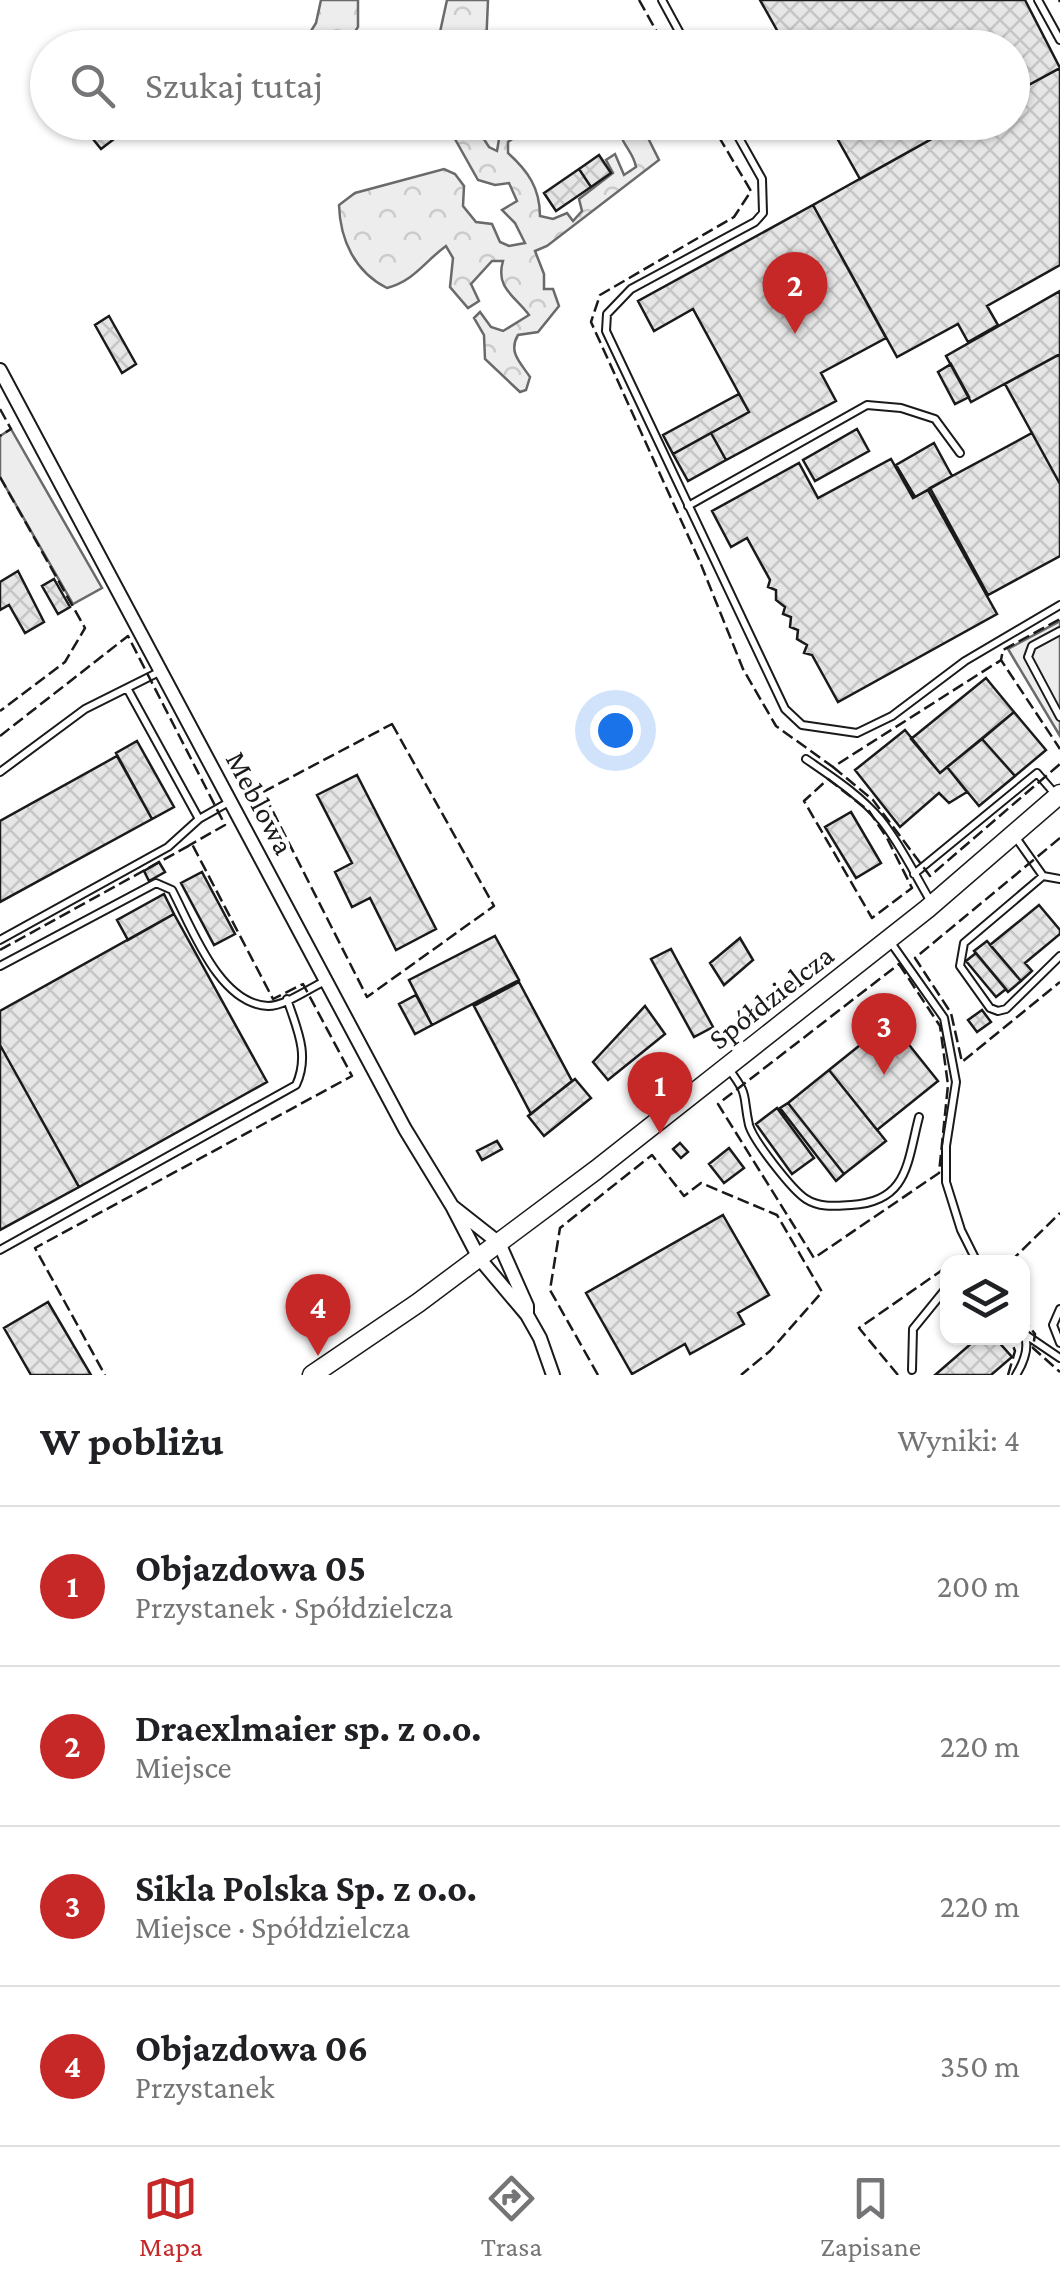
<!DOCTYPE html>
<html lang="pl">
<head>
<meta charset="utf-8">
<style>
	:root { --surface:#fff; --page:#f6f6f6; --text:#202124; --muted:#757577; --line:#e0e0e0; --accent:#c62828 }
	body { margin:0; font-family:"Crimson Pro",serif; background:var(--page); color:var(--text) }
	.controls { position:absolute; right:30px; bottom:30px; display:grid; overflow:hidden; border-radius:20px; box-shadow:0 2px 8px #0004 }
	.controls button { width:90px; height:90px; display:grid; place-items:center; padding:0; border:0; border-bottom:2px solid var(--line); background:var(--surface); color:var(--text); font:50px sans-serif }
	.you { position:absolute; left:615px; top:730px; width:35px; height:35px; margin:-25px; border:8px solid #fff; border-radius:50%; background:#1a73e8; box-shadow:0 0 0 15px #1a73e833 }
	.badge { display:grid; place-items:center; width:65px; height:65px; border-radius:50%; background:var(--accent); color:#fff; font-size:32px; font-weight:700 }
	.pin { position:absolute; translate:-50% -82px; filter:drop-shadow(0 2px 5px #0008) }
	.pin::after { content:''; position:absolute; top:52px; width:35px; height:30px; background:inherit; clip-path:polygon(0 0,100% 0,50% 100%) }
	.list { margin:0; padding:0; list-style:none }
	h2 { display:flex; justify-content:space-between; align-items:center; height:130px; margin:0; padding:0 40px; font-size:42px }
	h2 small { font-size:32px; font-weight:400; color:var(--muted) }
	.list li { display:grid; grid-template-columns:65px 1fr auto; gap:30px; align-items:center; box-sizing:border-box; height:160px; padding:0 40px; border-top:2px solid var(--line) }
	.list b { display:block; font-size:38px; white-space:nowrap }
	.list p { margin:0; font-size:32px; white-space:nowrap; color:var(--muted) }
	.list em { font-size:32px; font-style:normal; color:var(--muted) }
	.icon { flex:none; width:55px; height:55px; fill:none; stroke:currentColor; stroke-width:2; stroke-linecap:round; stroke-linejoin:round }
	.map { position:relative; flex:none; width:1060px; height:1375px; overflow:hidden }
	.search { position:absolute; background:var(--surface); box-shadow:0 2px 8px #0004; left:30px; right:30px; top:30px; height:110px; display:flex; align-items:center; gap:25px; box-sizing:border-box; padding:0 35px; border-radius:55px; color:var(--muted); font-size:38px }
	.sheet { height:770px; background:var(--surface) }
	nav { display:flex; justify-content:space-around; align-items:center; box-sizing:border-box; height:140px; border-top:2px solid var(--line); background:var(--surface); font-size:28px; color:var(--muted) }
	nav a { display:grid; justify-items:center; gap:5px }
	nav .on { color:var(--accent) }
	.map>svg:first-child { display:block }
	.built { fill:#ededed; stroke:#6a6a6a; stroke-width:2.5 }
	.forest { fill:url(#forest-crowns); stroke:#6a6a6a; stroke-width:2.5 }
	.building { fill:url(#building-cross-hatch); stroke:#1a1a1a; stroke-width:2.5 }
	.lines { fill:none; stroke-linecap:round; stroke-linejoin:round }
	.lane-casing { stroke:#1a1a1a; stroke-width:10 }
	.street-casing { stroke:#1a1a1a; stroke-width:16 }
	.secondary-casing { stroke:#1a1a1a; stroke-width:21 }
	.lane { stroke:#fff; stroke-width:6 }
	.street { stroke:#fff; stroke-width:12 }
	.secondary { stroke:#fff; stroke-width:18 }
	.fence { stroke:#1a1a1a; stroke-width:2.5; stroke-dasharray:12 5; stroke-linecap:butt }
	.labels { text-anchor:middle; stroke-width:8; stroke-linejoin:round; paint-order:stroke }
	.street-label { font-size:30px; fill:#1a1a1a; stroke:#fff }
</style>
</head>
<body>
<div class="map">
<svg width="1060" height="1375" viewBox="0 0 1060 1375">
	<defs>
		<pattern id="forest-crowns" width="20" height="18" patternUnits="userSpaceOnUse" patternTransform="scale(2.5)"><rect width="20" height="18" fill="#ededed"/><path d="M2 6a3 3 0 1 1 6 0M12 15a3 3 0 1 1 6 0" fill="none" stroke="#cbcbcb"/></pattern>
		<pattern id="building-cross-hatch" width="8" height="8" patternUnits="userSpaceOnUse" patternTransform="scale(2.5)"><rect width="8" height="8" fill="#e6e6e6"/><path d="M0 0l8 8M0 8l8-8" fill="none" stroke="#c5c5c5"/></pattern>
	</defs>
	<rect width="100%" height="100%" fill="#fff"/>
	<path class="built" d="M11,429L102,588L73,604L0,477V436Z
		M1060,621V736L1008,649Z"/>
	<path class="forest" d="M321,0H358V27L345,47H301L316,23Z
		M447,0H488L486,47H442L440,32Z
		M446,123H484L479,124L478,130L489,147L497,151L499,139L522,123H535L508,142V153C528,171 540,188 540,216L553,219L567,213L573,221L582,211L579,199L613,173L606,160L615,154L624,175L636,167C633,149 617,142 620,123L641,124L659,160L547,246L535,251L544,274V289H553L559,306L538,332L518,335C508,352 520,362 530,377L526,390L520,392L485,359L484,335L474,318L480,312L491,327L503,331L529,315C515,296 495,288 503,261H492L471,284L479,301L468,308L450,287L453,258L446,246C423,263 415,280 387,288C355,272 340,240 339,205L355,193L444,169L455,174L464,186L463,206L476,222L492,224L500,242L509,246L525,243L515,223L502,210L517,201L509,183L495,185L478,180Z"/>
	<path class="building" d="M760,0H1025L1060,68L1012,94V48H787Z
		M1060,68V265L987,306L998,325L968,342L958,324L897,357L813,205L962,122H1012V94Z
		M101,122L114,139L101,149L80,123Z
		M828,122H962L860,179Z
		M599,155L611,173L591,187L579,169Z
		M579,169L591,187L556,211L544,193Z
		M813,205L886,338L821,373L836,401L726,460L711,433L749,412L693,309L654,331L638,301Z
		M1060,291V354L971,402L946,356Z
		M109,316L136,364L122,373L95,325Z
		M1060,354V484L1005,384Z
		M951,364L969,397L955,404L938,372Z
		M739,394L749,412L673,454L663,435Z
		M857,429L869,451L815,481L803,460Z
		M711,433L726,460L688,481L673,454Z
		M1032,433L1060,484V556L988,595L930,488Z
		M934,443L952,476L915,497L896,465Z
		M891,459L913,498L928,490L997,614L838,702L812,655L804,653L807,645L797,639L798,630L790,627L791,617L783,614L785,607L776,600V590L768,587L770,580L747,538L731,547L712,511L799,463L818,498Z
		M18,571L44,622L25,633L9,605L0,610V582Z
		M54,579L70,607L58,614L42,586Z
		M986,678L1014,712L940,773L911,739Z
		M1014,712L1046,750L1015,776L982,739Z
		M905,730L940,773L947,767L967,792L949,803L939,793L900,827L855,770Z
		M982,739L1015,776L979,806L947,767Z
		M137,741L174,807L152,819L116,753Z
		M117,756L152,819L0,902V821Z
		M357,775L436,929L396,950L370,898L352,907L335,872L352,863L317,795Z
		M851,812L881,863L856,878L825,827Z
		M159,862L165,872L149,881L144,871Z
		M202,872L235,934L214,945L181,883Z
		M164,894L174,914L128,940L117,920Z
		M1039,905L1060,930V934L1025,963L1032,971L1021,981L990,945Z
		M174,914L267,1082L79,1187L0,1045V1011Z
		M495,936L519,980L432,1025L409,980Z
		M740,938L753,960L724,985L710,963Z
		M987,941L1021,981L1008,992L974,951Z
		M671,949L713,1027L694,1037L651,959Z
		M976,953L1006,989L996,997L966,961Z
		M519,982L572,1081L531,1114L474,1006Z
		M416,995L432,1025L415,1034L399,1004Z
		M645,1006L665,1034L608,1080L593,1062Z
		M982,1010L991,1022L977,1032L968,1020Z
		M890,1021L938,1081L877,1130L829,1070Z
		M0,1045L79,1187L0,1230Z
		M829,1070L886,1141L844,1174L788,1103Z
		M575,1079L591,1098L544,1136L528,1116Z
		M788,1103L844,1174L836,1181L780,1108Z
		M777,1108L814,1158L792,1174L756,1124Z
		M497,1141L502,1149L482,1160L477,1151Z
		M680,1143L688,1152L681,1158L673,1149Z
		M729,1148L744,1168L724,1183L709,1164Z
		M723,1215L769,1295L738,1313L744,1324L690,1354L685,1344L632,1374L586,1293Z
		M48,1302L91,1375H31L4,1328Z
		M968,1338H995L1012,1357L991,1375H935L973,1342Z"/>
	<g class="lines">
		<defs>
			<path id="lane" d="M662,0L688,48
				M1038,0L1060,40
				M730,122L762,179L763,213L755,222L631,289L607,314L606,331L785,709L802,725L857,733L892,716L965,661L1060,605
				M688,506L867,405L901,408L935,419L960,453
				M1060,631L1032,646L1028,657L1060,717
				M127,688L199,819
				M806,759C832,777 860,795 881,820C901,845 915,875 931,902
				M0,772L85,709L159,672
				M1014,835L1043,876L1060,879
				M914,874L1037,773L1056,795
				M1043,876L964,943L960,966L990,1008L998,1011L1006,1009L1060,956
				M0,940L168,847L199,819L229,802
				M889,940L944,1018L956,1082L946,1146V1182L961,1230L977,1262
				M0,966L156,883L172,890C192,928 219,1004 268,1006C285,1006 310,988 325,981
				M728,1068C750,1097 742,1093 749,1125C753,1140 792,1190 806,1199C820,1208 835,1206 851,1205C908,1202 907,1163 919,1117
				M0,1250L296,1085C310,1055 297,1029 287,999
				M1060,1309L1053,1325L1060,1343
				M1026,1335L1060,1358
				M912,1370L913,1329L948,1286
				M1016,1375C1024,1362 1031,1344 1022,1330"/>
			<path id="street" d="M0,370L405,1129L452,1206L479,1258L527,1315L540,1338L553,1375
				M452,1206L499,1243L527,1306V1315"/>
			<path id="secondary" d="M312,1375L418,1303L596,1170L927,909L1060,794"/>
		</defs>
		<use href="#lane" class="lane-casing"/>
		<use href="#street" class="street-casing"/>
		<use href="#secondary" class="secondary-casing"/>
		<use href="#lane" class="lane"/>
		<use href="#street" class="street"/>
		<use href="#secondary" class="secondary"/>
		<path class="fence" d="M639,0L666,48
			M1059,0L1060,2
			M710,122L751,191L734,217L600,295L591,322L700,562L743,669L776,726L833,767L1001,660L1003,650L1060,619
			M0,409L11,429L0,436
			M0,477L85,628L65,662L0,711
			M997,663L1001,660L1060,749
			M392,724L494,906L367,997L263,792Z
			M0,736L128,636L225,825L188,846
			M833,767L873,800L930,876L1060,764
			M828,779L869,811L887,838L912,888L872,918L804,801Z
			M1060,838L915,958L951,1013L962,1062L1060,982
			M0,950L192,844L273,999L303,984L352,1076L35,1248L105,1375
			M899,964L940,1026L948,1085L939,1173L814,1258L718,1104Z
			M953,1262L964,1255L969,1262
			M1010,1262L1060,1213
			M1022,1317L1035,1334L1033,1348L1060,1372
			M598,1375L550,1290L560,1228L652,1155L684,1196L701,1183L777,1215L822,1292L770,1351L741,1375
			M898,1375L859,1328L948,1266
			M1008,1375L1015,1351L1010,1338"/>
	</g>
	<g class="labels">
		<g class="street-label">
			<text transform="translate(260 803) rotate(62)" y="10">Meblowa</text>
			<text transform="translate(771 997) rotate(-38)" y="10">Spółdzielcza</text>
		</g>
	</g>
</svg>
<div class="controls">
<button><svg class="icon" aria-label="layers" viewBox="0 0 24 24"><path d="M12 4l9 5-9 5-9-5zM3 14l9 5 9-5"/></svg></button>
</div>
<div class="you"></div>
<div class="pin badge" style="left:660px;top:1134px">1</div>
<div class="pin badge" style="left:795px;top:334px">2</div>
<div class="pin badge" style="left:884px;top:1075px">3</div>
<div class="pin badge" style="left:318px;top:1356px">4</div>
<div class="search"><svg class="icon" aria-label="search" viewBox="0 0 24 24"><circle cx="10" cy="10" r="6"/><path d="M15 15l6 6"/></svg>Szukaj tutaj</div>
</div>
<section class="sheet">
<h2>W pobliżu<small>Wyniki: 4</small></h2>
<ul class="list">
<li><span class="badge">1</span><div><b>Objazdowa 05</b><p>Przystanek · Spółdzielcza</p></div><em>200 m</em></li>
<li><span class="badge">2</span><div><b>Draexlmaier sp. z o.o.</b><p>Miejsce</p></div><em>220 m</em></li>
<li><span class="badge">3</span><div><b>Sikla Polska Sp. z o.o.</b><p>Miejsce · Spółdzielcza</p></div><em>220 m</em></li>
<li><span class="badge">4</span><div><b>Objazdowa 06</b><p>Przystanek</p></div><em>350 m</em></li>
</ul>
</section>
<nav>
<a class="on"><svg class="icon" aria-label="map" viewBox="0 0 24 24"><path d="M3 6l6-2 6 2 6-2v14l-6 2-6-2-6 2zM9 4v14M15 6v14"/></svg>Mapa</a>
<a><svg class="icon" aria-label="directions" viewBox="0 0 24 24"><path d="M12 3l9 9-9 9-9-9zM9 14v-3h6M13 9l2 2-2 2"/></svg>Trasa</a>
<a><svg class="icon" aria-label="saved" viewBox="0 0 24 24"><path d="M7 4h10v16l-5-4-5 4z"/></svg>Zapisane</a>
</nav>
</body>
</html>
